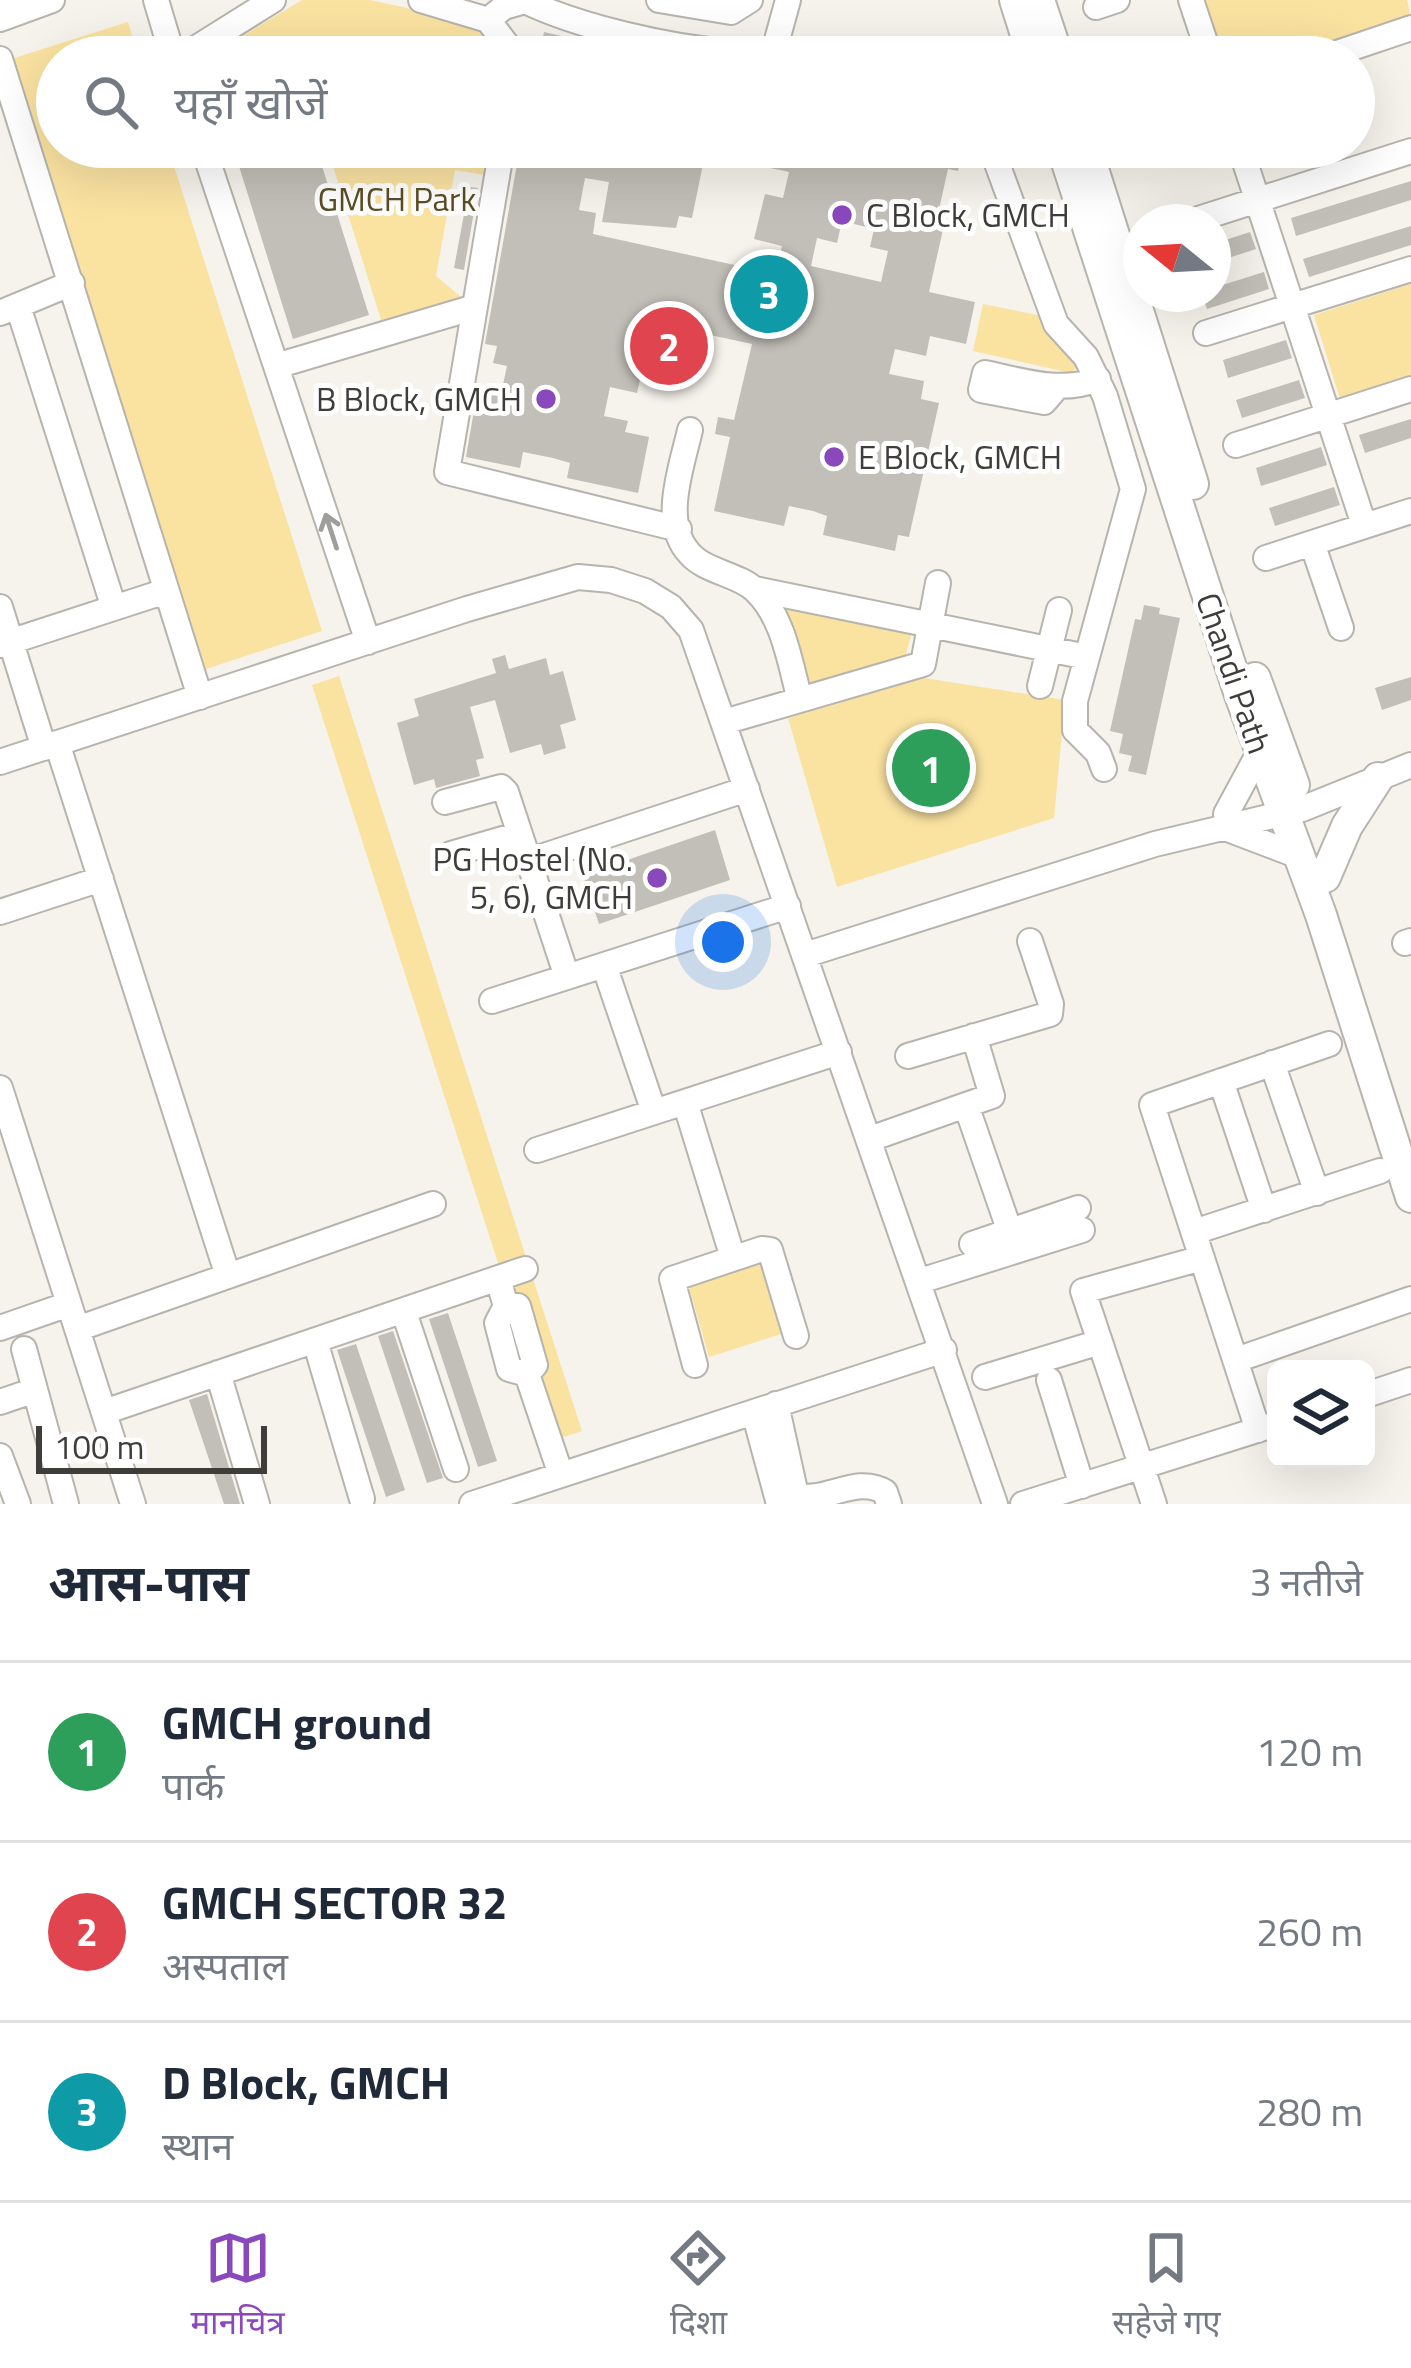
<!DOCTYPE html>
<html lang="hi">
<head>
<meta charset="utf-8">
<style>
	:root { --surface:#fff; --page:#f6f6f7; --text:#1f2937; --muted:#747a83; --line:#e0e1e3; --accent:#8a48bd }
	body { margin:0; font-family:"Titillium Web","Noto Sans Devanagari",sans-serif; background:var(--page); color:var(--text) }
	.controls { position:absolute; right:36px; bottom:36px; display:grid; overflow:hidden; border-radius:18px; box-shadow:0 12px 48px #0002 }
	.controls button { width:108px; height:108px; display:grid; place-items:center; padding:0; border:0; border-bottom:3px solid var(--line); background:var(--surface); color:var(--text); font:60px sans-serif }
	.compass { position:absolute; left:1123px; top:204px; width:108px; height:108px; border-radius:50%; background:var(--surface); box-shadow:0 12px 48px #0002; rotate:288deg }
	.scale { position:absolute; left:36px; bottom:30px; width:231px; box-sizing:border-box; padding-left:12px; border:6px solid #3e3d3a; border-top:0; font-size:33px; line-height:42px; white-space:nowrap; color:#3e3d3a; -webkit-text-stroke:9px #fff; paint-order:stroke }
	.you { position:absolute; left:723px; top:942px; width:42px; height:42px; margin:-30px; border:9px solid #fff; border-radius:50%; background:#1a73e8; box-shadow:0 0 0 18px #1a73e833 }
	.badge { display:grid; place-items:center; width:78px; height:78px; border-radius:50%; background:var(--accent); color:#fff; font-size:39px; font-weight:700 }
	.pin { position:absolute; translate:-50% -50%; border:6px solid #fff; box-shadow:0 3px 12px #0006 }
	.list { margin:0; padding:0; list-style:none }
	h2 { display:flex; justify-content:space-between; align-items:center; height:156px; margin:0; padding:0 48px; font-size:51px }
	h2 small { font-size:39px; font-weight:400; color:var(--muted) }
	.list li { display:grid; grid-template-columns:78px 1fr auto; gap:36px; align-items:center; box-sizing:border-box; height:180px; padding:0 48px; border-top:3px solid var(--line) }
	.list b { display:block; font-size:45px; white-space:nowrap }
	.list p { margin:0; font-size:39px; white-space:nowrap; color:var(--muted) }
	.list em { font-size:39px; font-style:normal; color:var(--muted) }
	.icon { flex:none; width:66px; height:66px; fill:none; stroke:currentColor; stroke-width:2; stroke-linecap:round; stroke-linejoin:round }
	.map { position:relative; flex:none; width:1411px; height:1504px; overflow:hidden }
	.search { position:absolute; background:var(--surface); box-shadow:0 12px 48px #0002; left:36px; right:36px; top:36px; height:132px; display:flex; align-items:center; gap:30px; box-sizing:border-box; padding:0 42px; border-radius:66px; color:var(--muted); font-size:45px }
	.sheet { height:696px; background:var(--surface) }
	nav { display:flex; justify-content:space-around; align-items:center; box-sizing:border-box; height:168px; border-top:3px solid var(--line); background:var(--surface); font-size:33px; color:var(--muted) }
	nav a { display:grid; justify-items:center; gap:6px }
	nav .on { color:var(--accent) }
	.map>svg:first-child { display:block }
	.green { fill:#fae2a1 }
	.building { fill:#c2bfb8; fill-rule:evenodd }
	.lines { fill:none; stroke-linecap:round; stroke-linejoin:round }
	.minor-casing { stroke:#b7b4ae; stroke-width:28 }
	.major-casing { stroke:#b7b4ae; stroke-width:34 }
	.minor { stroke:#fff; stroke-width:24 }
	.major { stroke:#fff; stroke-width:30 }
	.oneway { stroke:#9e9e9c }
	.poi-dot { fill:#8a48bd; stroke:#fff; stroke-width:4.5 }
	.labels { text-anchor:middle; stroke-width:10; stroke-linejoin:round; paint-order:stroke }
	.park-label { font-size:33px; fill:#5c4d23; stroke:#fff }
	.poi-label { font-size:33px; fill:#3e3d3a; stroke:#fff; text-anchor:start }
	.street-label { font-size:33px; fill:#3e3d3a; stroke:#fff }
</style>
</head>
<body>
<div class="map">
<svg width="1411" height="1504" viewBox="0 0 1411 1504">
	<rect width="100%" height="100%" fill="#f6f3ec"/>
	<path class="green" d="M302,0H370L485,25L510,57H208Z
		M1202,0H1407L1411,17L1293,57H1221Z
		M128,22L139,57H57V147H168L322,631L206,669L11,59Z
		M327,147H495L490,176L455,170L436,276L461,297L382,323Z
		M1411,284V376L1340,399L1314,315Z
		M983,304L1042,316L1048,334L1079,364L1071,373L973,351Z
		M778,604L912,632L905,658L808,683Z
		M339,676L582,1431L555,1440L312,685Z
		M924,678L1065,700L1054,818L837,887L788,718Z
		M763,1259L784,1333L709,1357L688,1284Z"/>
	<path class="building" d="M544,32L601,45L599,57H539Z
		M233,147H316L369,315L293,339Z
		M520,147H774L796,152L797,147H963L958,171L948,169L936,223L944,225L929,292L975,302L966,344L930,336L926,356L895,349L889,374L924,381L921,399L939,403L909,537L898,535L895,551L823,535L827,516L813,511L789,506L784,526L714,511L730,437L715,434L718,417L734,420L752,344L669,326L657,384L640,380L637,393L610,387L604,416L628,421L625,432L649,437L638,493L567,478L570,463L553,458L523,452L520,468L466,457L475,405L483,406L486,391L501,394L507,366L493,363L497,346L485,344ZM705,154L789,172L783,198L765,194L754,239L782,246L776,274L593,234L596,213L579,210L585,178L609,182L602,222L676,228L679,216L692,218ZM842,221L874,229L870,247L888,251L881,282L811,266L817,238L837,243Z
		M1411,181V200L1296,236L1291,218Z
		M469,187L478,188L464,270L454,268Z
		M1411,226V245L1309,277L1303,259Z
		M1250,232L1256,249L1213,263V244Z
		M1264,272L1269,289L1207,309L1202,294H1213V288Z
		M1286,340L1292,358L1228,378L1223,360Z
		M1299,380L1305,398L1242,418L1236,400Z
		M1411,419V438L1365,453L1359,435Z
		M1321,447L1327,465L1261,486L1256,468Z
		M1334,487L1340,505L1275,526L1269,508Z
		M1144,605L1160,608L1159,614L1180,618L1146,775L1128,771L1132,756L1119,753L1123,734L1110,731L1135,619L1141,620Z
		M505,655L509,669L546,658L550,675L563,671L576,720L560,725L566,748L544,755L541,744L510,753L495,700L470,707L484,758L476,760L480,776L436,788L434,779L414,785L397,723L419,716L414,699L496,673L492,659Z
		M1411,677V700L1382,710L1375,688Z
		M715,830L730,880L599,924L583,875Z
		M448,1313L497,1461L478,1467L429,1319Z
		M393,1331L443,1478L427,1483L378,1336Z
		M356,1344L405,1490L386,1497L337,1350Z
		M207,1394L240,1504H224L189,1400Z"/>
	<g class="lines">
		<defs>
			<path id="minor" d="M156,0L173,57
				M421,0L488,20L516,57
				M659,0L731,12L750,0
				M1191,0L1210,57
				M1096,7L1117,0
				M0,19L52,0
				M488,20L504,7L525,1C579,27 668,47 728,52C755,55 778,51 804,57
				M774,51L788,0
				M182,57L273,0
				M1325,57L1411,28
				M0,59L200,697
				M203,147L368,642
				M502,147L447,472L679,529
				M991,147L1056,324L1086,357L1105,396L1133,489L1075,701V730L1098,753L1104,769
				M1240,147L1364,525
				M1189,222L1411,151
				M18,306L114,608
				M0,313L72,283
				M1206,333L1411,269
				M276,366L475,307
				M1057,387L1044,402L981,390L985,373C1023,381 1061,394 1098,379
				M690,430C682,466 660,523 690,554C706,572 738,574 755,590C784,617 790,664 800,700
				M1236,445L1411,389
				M1312,543L1341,628
				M1266,558L1411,511
				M755,589L1087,657
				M0,607L44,748
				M0,645L166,591
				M1040,686L1059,610
				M724,722L923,664L938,583
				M57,743L228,1276
				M0,762L467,609L578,577L611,580L645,591L671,607L691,630L995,1504
				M445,802L501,787L506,792L567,977
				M1226,814L1260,751
				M1225,828L1296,855
				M451,854L520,834
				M529,861L747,789
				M0,912L101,879
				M1405,943L1411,941
				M805,955L1155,844L1302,809L1411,765
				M604,965L654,1112
				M492,1001L788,906
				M908,1056L1050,1014L1051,1004L1030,941
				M1272,1063L1317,1193
				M1221,1081L1264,1210
				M0,1088L133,1504
				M685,1102L733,1258
				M966,1105L992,1096L974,1036
				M870,1139L966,1105L1010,1232
				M537,1150L839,1052
				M1194,1232L1380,1171
				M972,1244L1078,1208
				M498,1279L506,1306L497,1323L509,1369L527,1374L561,1475
				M920,1281L1082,1230
				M506,1306H518L535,1365L527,1374
				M404,1312L456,1469
				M0,1328L69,1304
				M77,1329L433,1204
				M315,1341L362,1499
				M24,1349L66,1504
				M1236,1360L1411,1299
				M695,1365L672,1279L762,1249L770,1250L796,1336
				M218,1373L257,1504
				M985,1377L1100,1342
				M1049,1380L1082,1486
				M1366,1395L1411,1380
				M0,1402L35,1390
				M776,1404L796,1495C825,1504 856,1474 885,1492L889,1504
				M104,1412L525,1269
				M754,1412L779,1504
				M1258,1430L1152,1105L1329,1044
				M0,1456L18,1504
				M472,1504L944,1350
				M1023,1504L1276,1424
				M1154,1504L1083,1291L1202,1258"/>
			<path id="major" d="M1015,0L1033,57
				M1039,0L1058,57
				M0,5L13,0
				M1062,147L1240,695L1321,915L1411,1197
				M1086,147L1193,484
				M1255,678L1294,785
				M1325,877L1347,826L1378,778"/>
		</defs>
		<use href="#minor" class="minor-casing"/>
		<use href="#major" class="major-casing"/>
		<use href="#minor" class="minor"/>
		<use href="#major" class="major"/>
	</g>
	<defs><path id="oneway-shaft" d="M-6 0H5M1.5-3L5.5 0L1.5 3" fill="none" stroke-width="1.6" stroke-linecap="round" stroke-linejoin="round" transform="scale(3)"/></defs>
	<use class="oneway" href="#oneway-shaft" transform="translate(331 531) rotate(-108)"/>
	<g class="poi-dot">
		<circle cx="842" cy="215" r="12"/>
		<circle cx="546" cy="399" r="12"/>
		<circle cx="834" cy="457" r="12"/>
		<circle cx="657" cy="878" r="12"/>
	</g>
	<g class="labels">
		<g class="park-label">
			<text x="397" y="211">GMCH Park</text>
		</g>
		<g class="poi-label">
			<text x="866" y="227">C Block, GMCH</text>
			<text x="522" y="411" text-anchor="end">B Block, GMCH</text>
			<text x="858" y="469">E Block, GMCH</text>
			<text x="633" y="871" text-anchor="end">PG Hostel (No.<tspan x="633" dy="38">5, 6), GMCH</tspan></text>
		</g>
		<g class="street-label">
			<text transform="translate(1234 673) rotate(71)" y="12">Chandi Path</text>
		</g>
	</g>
</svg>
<div class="controls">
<button><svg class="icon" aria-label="layers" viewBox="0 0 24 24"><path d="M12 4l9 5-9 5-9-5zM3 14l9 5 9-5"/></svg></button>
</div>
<svg class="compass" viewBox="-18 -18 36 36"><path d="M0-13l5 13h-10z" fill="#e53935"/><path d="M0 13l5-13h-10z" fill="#747a83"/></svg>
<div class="scale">100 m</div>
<div class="you"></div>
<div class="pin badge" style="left:931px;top:768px;background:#2e9e5b">1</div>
<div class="pin badge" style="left:669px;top:346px;background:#e0444e">2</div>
<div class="pin badge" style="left:769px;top:294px;background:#0f9aa8">3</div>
<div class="search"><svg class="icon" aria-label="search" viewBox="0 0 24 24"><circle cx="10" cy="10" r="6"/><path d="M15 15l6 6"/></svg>यहाँ खोजें</div>
</div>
<section class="sheet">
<h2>आस-पास<small>3 नतीजे</small></h2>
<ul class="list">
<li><span class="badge" style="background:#2e9e5b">1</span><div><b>GMCH ground</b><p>पार्क</p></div><em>120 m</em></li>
<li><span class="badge" style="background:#e0444e">2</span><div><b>GMCH SECTOR 32</b><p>अस्पताल</p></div><em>260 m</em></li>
<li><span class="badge" style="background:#0f9aa8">3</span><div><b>D Block, GMCH</b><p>स्थान</p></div><em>280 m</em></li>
</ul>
</section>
<nav>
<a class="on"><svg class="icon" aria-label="map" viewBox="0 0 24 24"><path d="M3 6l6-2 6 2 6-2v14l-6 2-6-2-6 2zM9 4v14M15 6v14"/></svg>मानचित्र</a>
<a><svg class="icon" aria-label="directions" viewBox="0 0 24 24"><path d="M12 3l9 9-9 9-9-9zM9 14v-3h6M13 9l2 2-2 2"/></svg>दिशा</a>
<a><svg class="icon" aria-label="saved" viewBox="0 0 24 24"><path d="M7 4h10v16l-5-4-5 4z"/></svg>सहेजे गए</a>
</nav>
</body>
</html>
